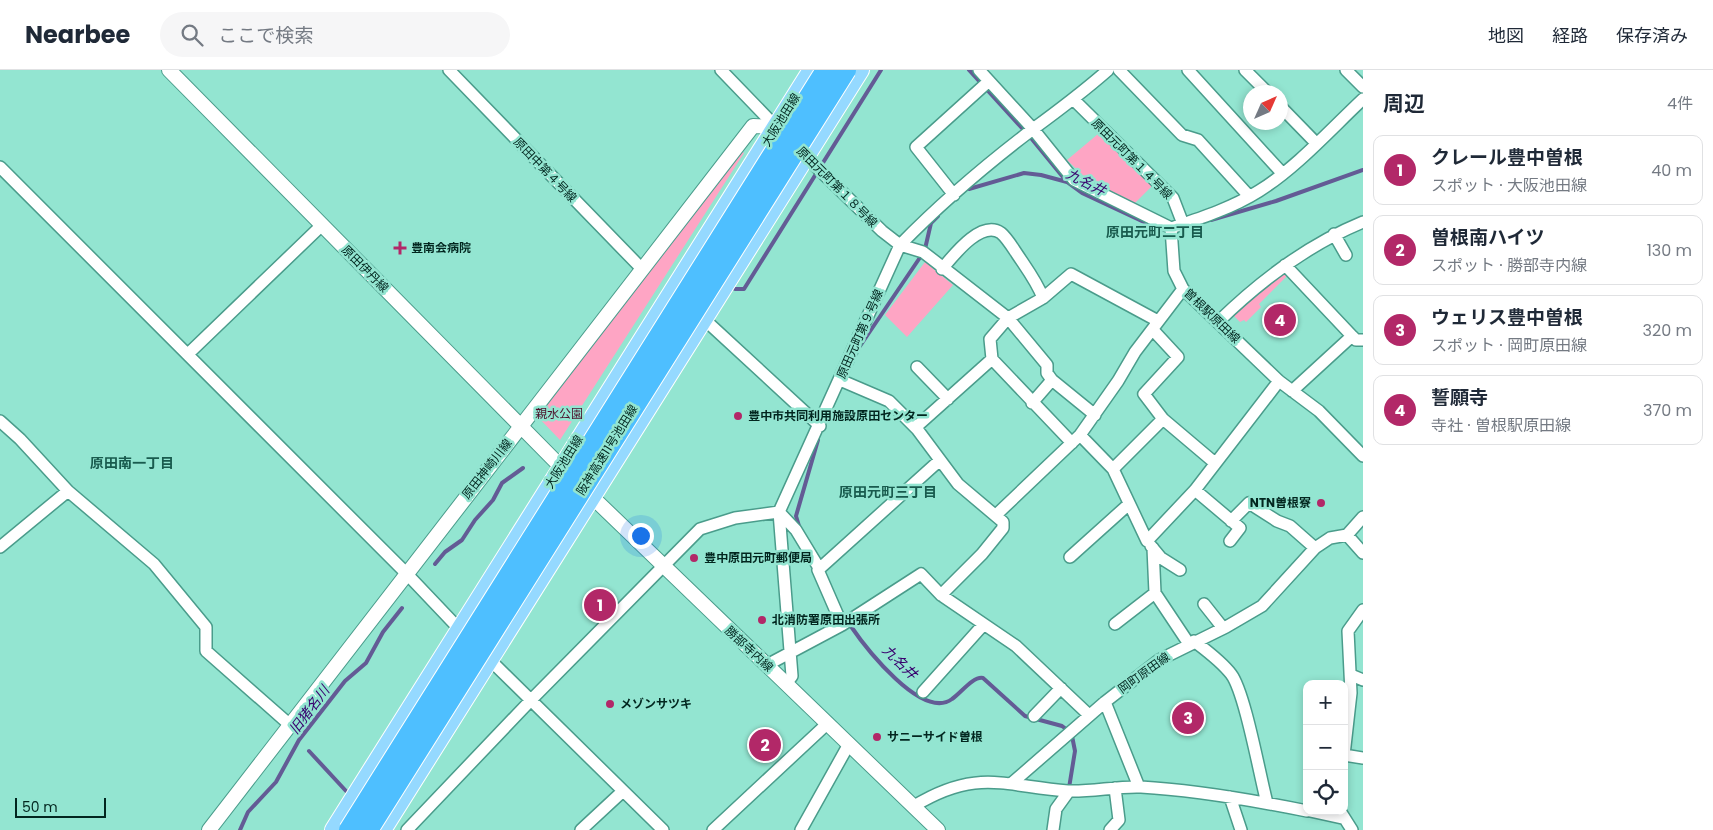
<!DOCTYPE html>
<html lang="ja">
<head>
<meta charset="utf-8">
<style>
	:root { --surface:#fff; --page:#f6f6f7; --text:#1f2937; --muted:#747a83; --line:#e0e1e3; --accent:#b22868 }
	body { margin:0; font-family:Poppins,"Noto Sans JP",sans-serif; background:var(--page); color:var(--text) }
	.controls { position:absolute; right:15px; bottom:15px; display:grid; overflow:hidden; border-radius:10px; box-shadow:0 2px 8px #0003 }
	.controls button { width:45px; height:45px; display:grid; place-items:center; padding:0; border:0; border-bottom:1px solid var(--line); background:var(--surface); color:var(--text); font:25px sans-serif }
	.compass { position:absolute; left:1243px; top:15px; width:45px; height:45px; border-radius:50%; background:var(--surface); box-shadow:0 2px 8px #0003; rotate:45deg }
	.scale { position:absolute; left:15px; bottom:12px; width:91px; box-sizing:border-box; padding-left:5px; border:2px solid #02261f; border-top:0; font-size:14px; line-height:18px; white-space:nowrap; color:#02261f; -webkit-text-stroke:4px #93e5d1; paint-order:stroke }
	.you { position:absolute; left:640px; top:465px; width:18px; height:18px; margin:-12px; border:4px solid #fff; border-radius:50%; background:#1a73e8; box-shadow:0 0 0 8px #1a73e833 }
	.badge { display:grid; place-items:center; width:32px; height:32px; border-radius:50%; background:var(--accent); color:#fff; font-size:16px; font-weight:700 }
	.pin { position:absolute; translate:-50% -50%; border:2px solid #fff; box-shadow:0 1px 5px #0006 }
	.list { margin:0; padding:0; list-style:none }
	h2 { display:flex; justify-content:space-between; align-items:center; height:65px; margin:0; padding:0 20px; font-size:21px }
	h2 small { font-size:16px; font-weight:400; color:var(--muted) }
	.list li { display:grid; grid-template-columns:32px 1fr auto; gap:15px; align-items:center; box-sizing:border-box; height:70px; margin:0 10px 10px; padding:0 10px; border:1px solid var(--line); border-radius:10px }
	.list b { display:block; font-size:19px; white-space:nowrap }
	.list p { margin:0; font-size:16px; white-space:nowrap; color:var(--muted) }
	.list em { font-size:16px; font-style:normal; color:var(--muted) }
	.icon { flex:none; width:28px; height:28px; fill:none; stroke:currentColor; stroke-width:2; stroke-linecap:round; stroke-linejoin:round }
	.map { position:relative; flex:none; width:1363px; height:760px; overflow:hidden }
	header { display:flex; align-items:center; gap:30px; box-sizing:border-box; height:70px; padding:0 25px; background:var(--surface); border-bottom:1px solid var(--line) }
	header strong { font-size:24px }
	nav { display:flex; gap:28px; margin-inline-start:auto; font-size:18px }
	.search { width:350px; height:45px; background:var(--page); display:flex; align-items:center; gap:12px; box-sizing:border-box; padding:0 18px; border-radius:28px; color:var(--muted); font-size:19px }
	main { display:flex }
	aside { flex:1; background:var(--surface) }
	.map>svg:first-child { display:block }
	.green { fill:#fea5c4 }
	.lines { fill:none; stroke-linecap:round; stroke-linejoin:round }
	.stream { stroke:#635b95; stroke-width:4 }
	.minor-casing { stroke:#4a9c8b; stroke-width:14 }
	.tertiary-casing { stroke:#4a9c8b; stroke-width:16 }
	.primary-casing { stroke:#fff; stroke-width:20 }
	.minor { stroke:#fff; stroke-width:11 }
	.tertiary { stroke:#fff; stroke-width:14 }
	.primary { stroke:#95d9ff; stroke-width:18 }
	.motorway-bridge-casing { stroke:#fff; stroke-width:22; stroke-linecap:butt }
	.motorway-bridge { stroke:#4ebfff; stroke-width:20 }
	.poi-dot { fill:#b22868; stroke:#93e5d1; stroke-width:2 }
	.labels { text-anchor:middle; stroke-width:5; stroke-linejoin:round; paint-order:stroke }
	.street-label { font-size:12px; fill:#02261f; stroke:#93e5d1 }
	.poi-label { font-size:12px; font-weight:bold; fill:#02261f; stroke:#93e5d1; text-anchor:start }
	.park-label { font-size:12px; fill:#4d102b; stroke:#93e5d1 }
	.water-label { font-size:14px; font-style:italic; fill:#38006e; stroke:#93e5d1 }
	.neighbourhood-label { font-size:14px; font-weight:bold; fill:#195b4e; stroke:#93e5d1 }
</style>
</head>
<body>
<header>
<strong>Nearbee</strong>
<div class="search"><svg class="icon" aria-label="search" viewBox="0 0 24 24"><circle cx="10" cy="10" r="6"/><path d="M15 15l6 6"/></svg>ここで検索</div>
<nav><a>地図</a><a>経路</a><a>保存済み</a></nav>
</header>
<main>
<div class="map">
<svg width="1363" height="760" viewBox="0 0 1363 760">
	<rect width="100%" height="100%" fill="#93e5d1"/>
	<path class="green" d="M1098,64L1153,115L1135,133L1088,110L1067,90Z
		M741,81L744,83L560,370L538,347Z
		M925,192L953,215L907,267L885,245Z
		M1285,201L1289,204L1259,234L1261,237L1246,252L1244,250L1240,252L1232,244Z"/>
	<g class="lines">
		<path class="stream" d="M969,0L1031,68L1067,112
			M969,119L1024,103L1041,105L1067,112L1082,123L1161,160
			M1211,150L1276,131L1363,100
			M925,179L931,153L938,146
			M735,219H744L881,0
			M858,279L921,186
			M799,456L796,446L818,370
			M435,494L445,482L462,470L475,450L493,430L502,413L523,398
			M850,555C865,577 922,651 952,629C961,623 973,606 983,608L1025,646L1062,656L1066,659
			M309,681L346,721
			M1069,718L1075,681L1072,666
			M240,760L248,742L276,712L299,670L345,611L366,593L383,562L402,538"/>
		<defs>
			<path id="minor" d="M449,0L642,199
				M721,0L779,60
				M979,0L1033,59L1074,110L1171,158L1174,201L1183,219L1279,311L1319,341L1363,386
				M1119,0L1182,65L1198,70L1249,126
				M1188,0L1282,103
				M1245,0L1267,22
				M1346,0L1363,17
				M1074,30L1173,128L1183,154
				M1280,36L1316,73
				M801,82L882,161L900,175L923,182L1008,248L1047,295V303L1052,310L1095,345
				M0,97L406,503L464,564
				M954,125L916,77L989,11
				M1171,158C1201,148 1232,138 1259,121C1296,98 1331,59 1363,29
				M1334,164L1346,185
				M1285,195L1352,266
				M942,199C953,186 981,149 1001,163C1007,168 1013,178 1017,184C1027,199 1037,212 1043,228
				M704,249L820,356
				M1218,252C1261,210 1307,175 1363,152
				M188,284L321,156
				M992,289L1072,373
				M917,297L948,329
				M840,310L889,331L917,359L958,414L1003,452V458L982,484L941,525
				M1292,321L1352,266L1356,270H1363
				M1032,333L1052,310
				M1163,349L1215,393
				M0,351L20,369L68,421L154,494L206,557V581L290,655
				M916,357L992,289L990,269L1008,248L1043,228L1071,204L1158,251
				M1080,365L1113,399L1163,349L1144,324L1178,287L1153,260
				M1113,399L1147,471L1195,420L1279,311
				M1195,420L1240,458L1230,471
				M996,445L1080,365L1118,311L1135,282L1183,219
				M1231,451L1249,433L1277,451L1290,456L1315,478
				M1347,465L1363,483
				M1151,476L1161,488L1180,500
				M0,477L68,421
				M1070,487L1129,434
				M1155,523L1189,574
				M1204,534L1223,558
				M1115,554L1155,523L1153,478
				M842,555L818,500L940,390
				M1194,571C1207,581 1221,591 1231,604C1245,622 1260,707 1267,733
				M486,586L663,760
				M767,595L842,555L921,504L941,525L1016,576L1089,645
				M1351,605L1363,610
				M786,614L792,606L779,442L900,175C941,133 987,94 1033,59C1059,40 1084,21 1108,0
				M923,622L983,555
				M1105,632L1139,717
				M1034,646L1061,618
				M1344,685L1351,623L1348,561L1363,540
				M1344,685L1363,688
				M1012,713L1105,632L1159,590L1226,557L1262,536L1315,478L1330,468L1347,465L1363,447
				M1230,727L1241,760
				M914,736C977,698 1003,716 1068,721C1092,722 1117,716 1141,717C1196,720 1252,730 1307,741
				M1310,741L1342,748
				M1340,741L1352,760
				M407,760L531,630L700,459L735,448L779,442L796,460L819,498
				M581,760L623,721
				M713,760L828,653
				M801,760L849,674
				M1053,760L1056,739L1069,721
				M1110,760L1119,750L1115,718"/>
			<path id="tertiary" d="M169,0L567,403
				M585,420L938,760
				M209,760L753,56L776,57"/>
			<path id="primary" d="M334,760L812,0
				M382,760L860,0"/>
		</defs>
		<use href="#minor" class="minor-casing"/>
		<use href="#tertiary" class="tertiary-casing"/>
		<use href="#primary" class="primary-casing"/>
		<use href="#minor" class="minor"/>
		<use href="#tertiary" class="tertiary"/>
		<use href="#primary" class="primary"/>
		<defs>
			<path id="motorway-bridge" d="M349,760L826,0
				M368,760L846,0"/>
		</defs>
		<use href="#motorway-bridge" class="motorway-bridge-casing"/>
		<use href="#motorway-bridge" class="motorway-bridge"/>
	</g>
	<g class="poi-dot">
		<path d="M397.5 170.5h5v5h5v5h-5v5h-5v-5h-5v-5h5z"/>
		<circle cx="738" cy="346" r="5"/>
		<circle cx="1321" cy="433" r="5"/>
		<circle cx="694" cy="488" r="5"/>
		<circle cx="762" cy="550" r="5"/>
		<circle cx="610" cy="634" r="5"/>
		<circle cx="877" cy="667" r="5"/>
	</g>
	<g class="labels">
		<g class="street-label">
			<text transform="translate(781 50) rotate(-58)" y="4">大阪池田線</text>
			<text transform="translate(1132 89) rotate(45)" y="4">原田元町第１４号線</text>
			<text transform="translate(545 100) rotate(46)" y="4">原田中第４号線</text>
			<text transform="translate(837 117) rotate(45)" y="4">原田元町第１８号線</text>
			<text transform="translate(365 199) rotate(45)" y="4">原田伊丹線</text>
			<text transform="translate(1212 246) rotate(44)" y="4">曽根駅原田線</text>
			<text transform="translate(860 264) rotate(-66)" y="4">原田元町第９号線</text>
			<text transform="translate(607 380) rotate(-58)" y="4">阪神高速11号池田線</text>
			<text transform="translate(564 392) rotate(-58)" y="4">大阪池田線</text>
			<text transform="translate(487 399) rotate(-52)" y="4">原田神崎川線</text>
			<text transform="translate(749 579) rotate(43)" y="4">勝部寺内線</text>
			<text transform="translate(1144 603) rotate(-36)" y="4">岡町原田線</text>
		</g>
		<g class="poi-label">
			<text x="411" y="182">豊南会病院</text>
			<text x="748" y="350">豊中市共同利用施設原田センター</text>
			<text x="1311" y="437" text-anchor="end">NTN曽根寮</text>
			<text x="704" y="492">豊中原田元町郵便局</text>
			<text x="772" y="554">北消防署原田出張所</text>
			<text x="620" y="638">メゾンサツキ</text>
			<text x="887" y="671">サニーサイド曽根</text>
		</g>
		<g class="park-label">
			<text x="559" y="348">親水公園</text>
		</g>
		<g class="water-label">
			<text transform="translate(1086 112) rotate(27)" y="5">九名井</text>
			<text transform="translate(900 592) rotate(44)" y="5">九名井</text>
			<text transform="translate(309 640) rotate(-53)" y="5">旧猪名川</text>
		</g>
		<g class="neighbourhood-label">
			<text x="1155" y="167">原田元町二丁目</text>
			<text x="132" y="398">原田南一丁目</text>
			<text x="888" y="427">原田元町三丁目</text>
		</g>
	</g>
</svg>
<div class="controls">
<button>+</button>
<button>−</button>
<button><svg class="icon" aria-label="locate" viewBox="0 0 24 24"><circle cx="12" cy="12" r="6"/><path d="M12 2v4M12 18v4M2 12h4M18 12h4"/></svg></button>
</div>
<svg class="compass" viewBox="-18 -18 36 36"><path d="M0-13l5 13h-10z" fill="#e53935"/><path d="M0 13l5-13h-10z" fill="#747a83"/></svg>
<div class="scale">50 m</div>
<div class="you"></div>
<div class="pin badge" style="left:600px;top:535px">1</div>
<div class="pin badge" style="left:765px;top:675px">2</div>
<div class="pin badge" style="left:1188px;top:648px">3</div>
<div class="pin badge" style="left:1280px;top:250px">4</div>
</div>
<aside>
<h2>周辺<small>4件</small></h2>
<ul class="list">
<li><span class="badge">1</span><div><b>クレール豊中曽根</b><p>スポット · 大阪池田線</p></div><em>40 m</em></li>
<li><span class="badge">2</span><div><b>曽根南ハイツ</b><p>スポット · 勝部寺内線</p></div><em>130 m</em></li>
<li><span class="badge">3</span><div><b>ウェリス豊中曽根</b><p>スポット · 岡町原田線</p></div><em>320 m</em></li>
<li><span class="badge">4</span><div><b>誓願寺</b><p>寺社 · 曽根駅原田線</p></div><em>370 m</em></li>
</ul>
</aside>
</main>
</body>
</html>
